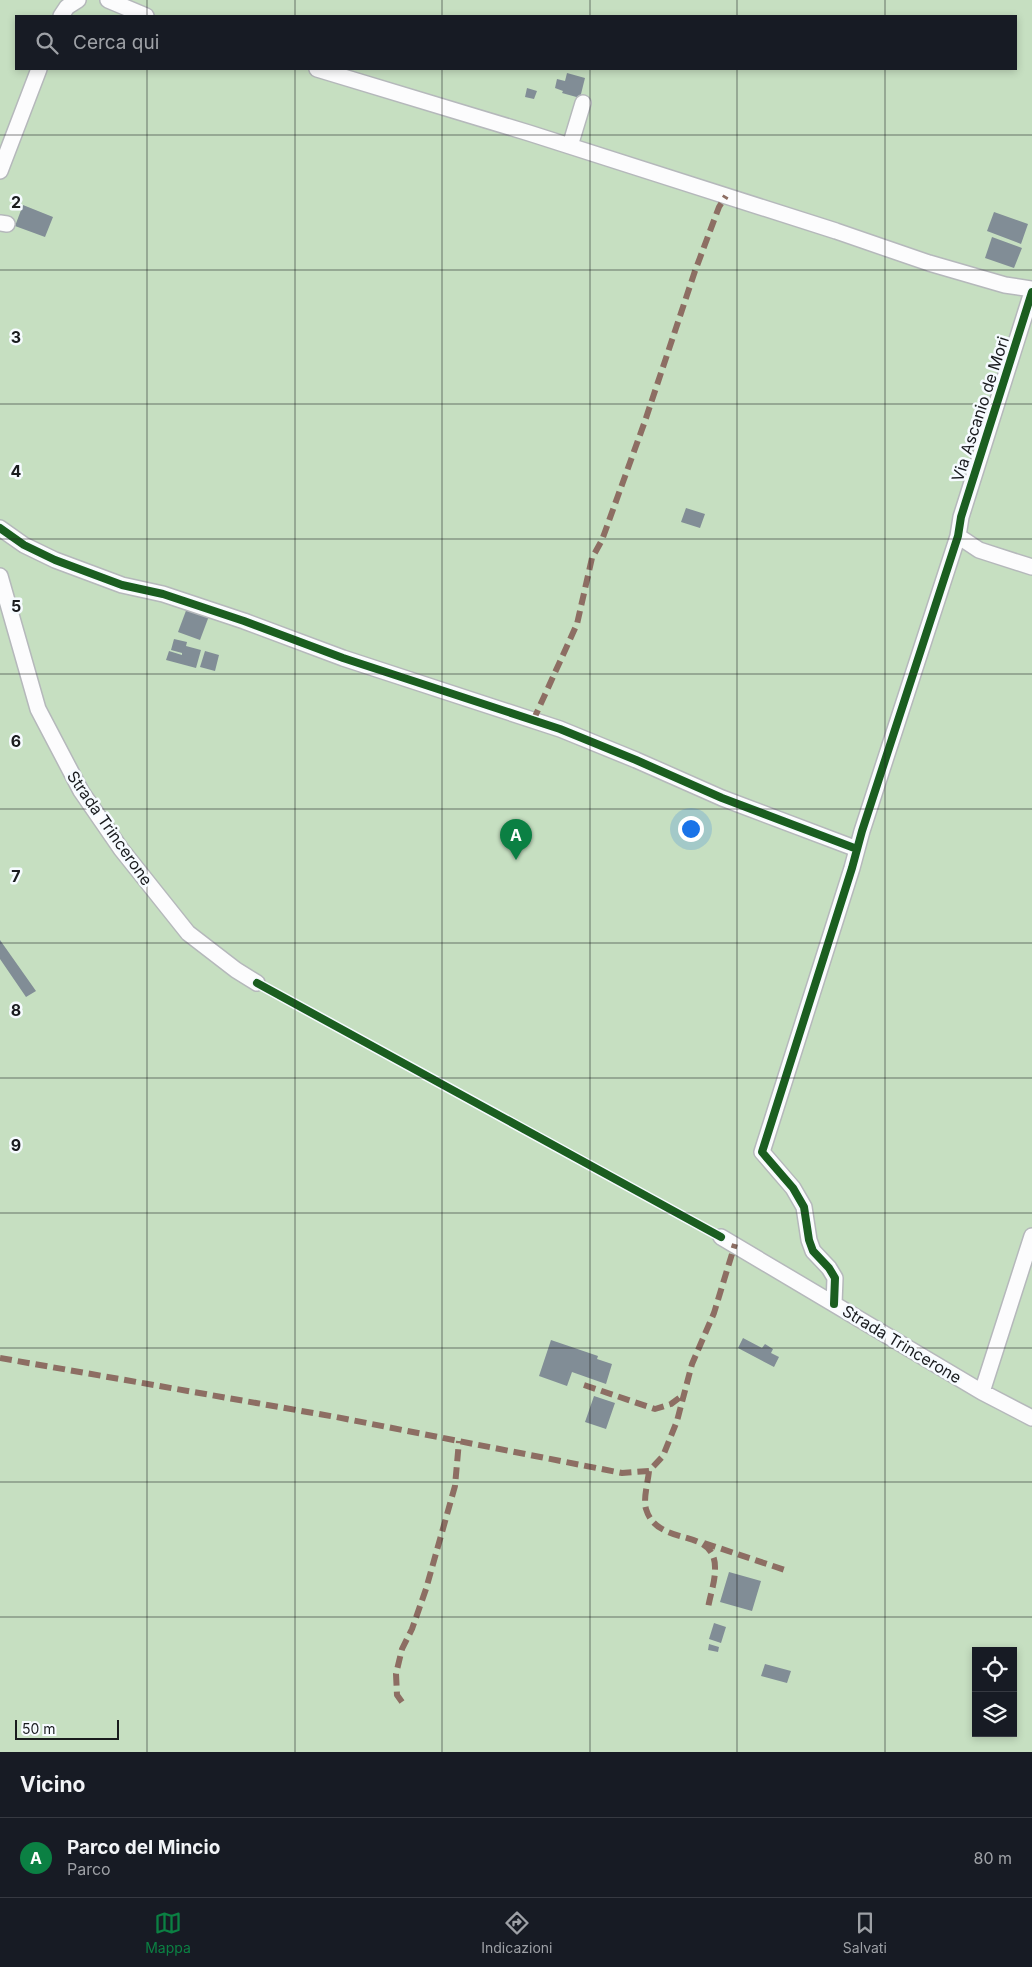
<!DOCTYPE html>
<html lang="it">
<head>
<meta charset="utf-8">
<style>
	:root { --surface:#171b24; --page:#20242c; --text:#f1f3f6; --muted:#9ea1a6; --line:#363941; --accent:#0b8043 }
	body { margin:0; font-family:Inter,sans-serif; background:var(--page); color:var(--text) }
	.controls { position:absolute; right:15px; bottom:15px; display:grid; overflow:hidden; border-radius:0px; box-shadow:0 2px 8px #0003 }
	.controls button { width:45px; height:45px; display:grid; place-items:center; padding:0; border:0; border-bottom:1px solid var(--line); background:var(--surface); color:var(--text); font:25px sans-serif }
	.scale { position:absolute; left:15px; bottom:12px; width:104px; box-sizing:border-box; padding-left:5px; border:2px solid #191b1e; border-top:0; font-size:14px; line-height:18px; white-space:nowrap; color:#191b1e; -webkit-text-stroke:4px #f6fbff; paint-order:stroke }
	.you { position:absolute; left:690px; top:828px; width:18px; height:18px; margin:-12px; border:4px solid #fff; border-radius:50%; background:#1a73e8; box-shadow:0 0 0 8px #1a73e833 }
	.badge { display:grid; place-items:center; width:32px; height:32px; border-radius:50%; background:var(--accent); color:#fff; font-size:16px; font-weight:700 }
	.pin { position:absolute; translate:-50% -41px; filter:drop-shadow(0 1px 2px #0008) }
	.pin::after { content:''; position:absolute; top:26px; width:18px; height:15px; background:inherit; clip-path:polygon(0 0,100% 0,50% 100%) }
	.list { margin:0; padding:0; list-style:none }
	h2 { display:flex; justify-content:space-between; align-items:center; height:65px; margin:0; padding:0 20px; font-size:21px }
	h2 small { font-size:16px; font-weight:400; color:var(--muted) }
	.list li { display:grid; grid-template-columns:32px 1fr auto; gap:15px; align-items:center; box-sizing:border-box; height:80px; padding:0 20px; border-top:1px solid var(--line) }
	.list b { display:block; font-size:19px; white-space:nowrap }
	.list p { margin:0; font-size:16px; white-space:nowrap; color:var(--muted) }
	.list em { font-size:16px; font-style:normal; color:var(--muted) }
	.icon { flex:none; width:28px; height:28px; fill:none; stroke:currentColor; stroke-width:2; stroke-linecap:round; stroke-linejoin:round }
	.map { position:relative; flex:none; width:1032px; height:1752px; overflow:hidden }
	.search { position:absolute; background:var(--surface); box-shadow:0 2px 8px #0003; left:15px; right:15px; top:15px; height:55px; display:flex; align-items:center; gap:12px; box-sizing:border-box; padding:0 18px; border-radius:0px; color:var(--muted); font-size:19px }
	.sheet { height:145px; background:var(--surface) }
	nav { display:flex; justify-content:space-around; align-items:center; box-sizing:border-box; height:70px; border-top:1px solid var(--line); background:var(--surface); font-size:14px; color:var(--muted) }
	nav a { display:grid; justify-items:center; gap:2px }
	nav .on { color:var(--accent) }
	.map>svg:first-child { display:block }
	.green { fill:#c6dfc1; fill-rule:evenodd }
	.building { fill:#818d96 }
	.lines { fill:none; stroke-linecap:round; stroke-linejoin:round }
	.street-casing { stroke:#b5b8bb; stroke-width:18 }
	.street { stroke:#fcfcfd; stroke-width:15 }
	.quiet { stroke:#8d6e63; stroke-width:6; stroke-dasharray:12 6; stroke-linecap:butt }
	.cycleway-casing { stroke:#f6fbff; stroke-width:11 }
	.cycleway { stroke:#1b5e20; stroke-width:8 }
	.grid { fill:none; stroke:#191b1e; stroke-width:1; stroke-opacity:0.55 }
	.labels { text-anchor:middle; stroke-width:5; stroke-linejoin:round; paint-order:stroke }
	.street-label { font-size:16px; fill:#191b1e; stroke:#f6fbff }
	.grid-label { font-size:16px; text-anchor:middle; font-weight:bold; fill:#191b1e; stroke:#f6fbff; stroke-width:5; stroke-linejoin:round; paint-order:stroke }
</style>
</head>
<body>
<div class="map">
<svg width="1032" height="1752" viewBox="0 0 1032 1752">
	<rect width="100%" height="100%" fill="#eaeef2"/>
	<path class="green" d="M0,0H1032V1752H0ZM16,16H1016V69H16ZM976,1651H1013V1733H976Z"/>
	<path class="building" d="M567,73L585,78L580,98L562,93L563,91L555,88L557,79L565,81Z
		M527,88L537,91L534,99L525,97Z
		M23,205L53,217L45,237L15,226Z
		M994,212L1028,224L1021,244L987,231Z
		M992,237L1022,248L1014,268L985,258Z
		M686,508L705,514L700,528L681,522Z
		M187,608L209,616L200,640L178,632Z
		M174,639L187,642L186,646L201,650L196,668L166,660L169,651L182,655V653L171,650Z
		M205,651L219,655L215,671L200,667Z
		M0,940L36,991L26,997L0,959Z
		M743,1338L762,1348L765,1344L773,1349L771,1353L779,1357L774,1367L738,1348Z
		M551,1340L598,1356L597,1359L612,1364L606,1384L572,1372L567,1386L539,1376Z
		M594,1396L615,1403L606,1429L585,1422Z
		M729,1572L761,1581L752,1611L720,1602Z
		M714,1623L726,1627L721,1643L709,1639Z
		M709,1644L719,1647L718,1652L708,1650Z
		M765,1664L791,1671L787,1683L761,1676Z"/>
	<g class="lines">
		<defs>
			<path id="street" d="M108,0L146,16
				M61,16L67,7L78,0
				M317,69L529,133L836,231L929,263L1005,285L1032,289
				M570,146L583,103
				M0,171L39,69
				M0,223L7,224
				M0,528L24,545L55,560L122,585L163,594L244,621L343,658L560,729L636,760L722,798L857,849
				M958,536L979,550L1032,567
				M0,576L38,709L81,791L121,849L188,933L236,970L257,983
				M721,1237L982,1392L1032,1418
				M834,1304L835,1278L829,1268L813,1251L809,1240L804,1207L793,1188L762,1152L852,868L862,831L958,536L961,517L1032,292
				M982,1392L1032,1236"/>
		</defs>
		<use href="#street" class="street-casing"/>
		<use href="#street" class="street"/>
		<path class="quiet" d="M533,721L577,624L592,558L602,540L645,421L695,271L719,207L726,196
			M0,1358L336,1417L622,1473L649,1471L663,1456L677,1421L692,1364L714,1313L735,1244
			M584,1385L655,1409L671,1404L683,1395
			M649,1471C648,1482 643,1499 646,1509C658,1549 717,1525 715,1570C715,1582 710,1596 708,1608
			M704,1543L785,1570
			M402,1702L397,1695L396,1674L402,1649L412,1629L426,1589L455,1486L459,1441"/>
		<defs>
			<path id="cycleway" d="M0,528L24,545L55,560L122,585L163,594L244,621L343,658L560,729L636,760L722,798L857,849
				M257,983L721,1237
				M834,1304L835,1278L829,1268L813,1251L809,1240L804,1207L793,1188L762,1152L852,868L862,831L958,536L961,517L1032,292"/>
		</defs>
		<use href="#cycleway" class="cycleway-casing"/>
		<use href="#cycleway" class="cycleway"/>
	</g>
	<path class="grid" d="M147,0V16M295,0V16M442,0V16M590,0V16M737,0V16M885,0V16M147,69V1752M295,69V1752M442,69V1752M590,69V1752M737,69V1752M885,69V1752M0,135H1032M0,270H1032M0,404H1032M0,539H1032M0,674H1032M0,809H1032M0,943H1032M0,1078H1032M0,1213H1032M0,1348H1032M0,1482H1032M0,1617H1032"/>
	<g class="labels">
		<g class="street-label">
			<text transform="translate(980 409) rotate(-72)" y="6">Via Ascanio de Mori</text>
			<text transform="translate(110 828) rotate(55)" y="6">Strada Trincerone</text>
			<text transform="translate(902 1344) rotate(31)" y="6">Strada Trincerone</text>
		</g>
	</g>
	<g class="grid-label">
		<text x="16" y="208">2</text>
		<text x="16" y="343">3</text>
		<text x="16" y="477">4</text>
		<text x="16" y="612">5</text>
		<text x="16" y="747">6</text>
		<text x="16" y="882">7</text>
		<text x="16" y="1016">8</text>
		<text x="16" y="1151">9</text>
	</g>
</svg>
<div class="controls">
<button><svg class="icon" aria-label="locate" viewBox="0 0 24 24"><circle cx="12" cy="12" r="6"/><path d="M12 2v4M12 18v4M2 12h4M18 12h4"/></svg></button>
<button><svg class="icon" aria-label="layers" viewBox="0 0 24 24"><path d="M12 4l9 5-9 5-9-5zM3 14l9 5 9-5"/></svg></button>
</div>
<div class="scale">50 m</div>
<div class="you"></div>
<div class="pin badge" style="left:516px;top:860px">A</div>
<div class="search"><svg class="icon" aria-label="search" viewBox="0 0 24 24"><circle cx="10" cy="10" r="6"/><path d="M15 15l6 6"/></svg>Cerca qui</div>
</div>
<section class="sheet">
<h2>Vicino<small></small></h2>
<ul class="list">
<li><span class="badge">A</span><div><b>Parco del Mincio</b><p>Parco</p></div><em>80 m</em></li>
</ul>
</section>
<nav>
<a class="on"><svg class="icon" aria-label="map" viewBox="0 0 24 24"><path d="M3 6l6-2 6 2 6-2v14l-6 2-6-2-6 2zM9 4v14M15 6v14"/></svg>Mappa</a>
<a><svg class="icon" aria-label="directions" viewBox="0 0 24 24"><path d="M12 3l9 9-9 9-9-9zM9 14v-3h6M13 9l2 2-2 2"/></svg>Indicazioni</a>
<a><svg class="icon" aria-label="saved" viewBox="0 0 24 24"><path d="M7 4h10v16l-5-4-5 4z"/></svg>Salvati</a>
</nav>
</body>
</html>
